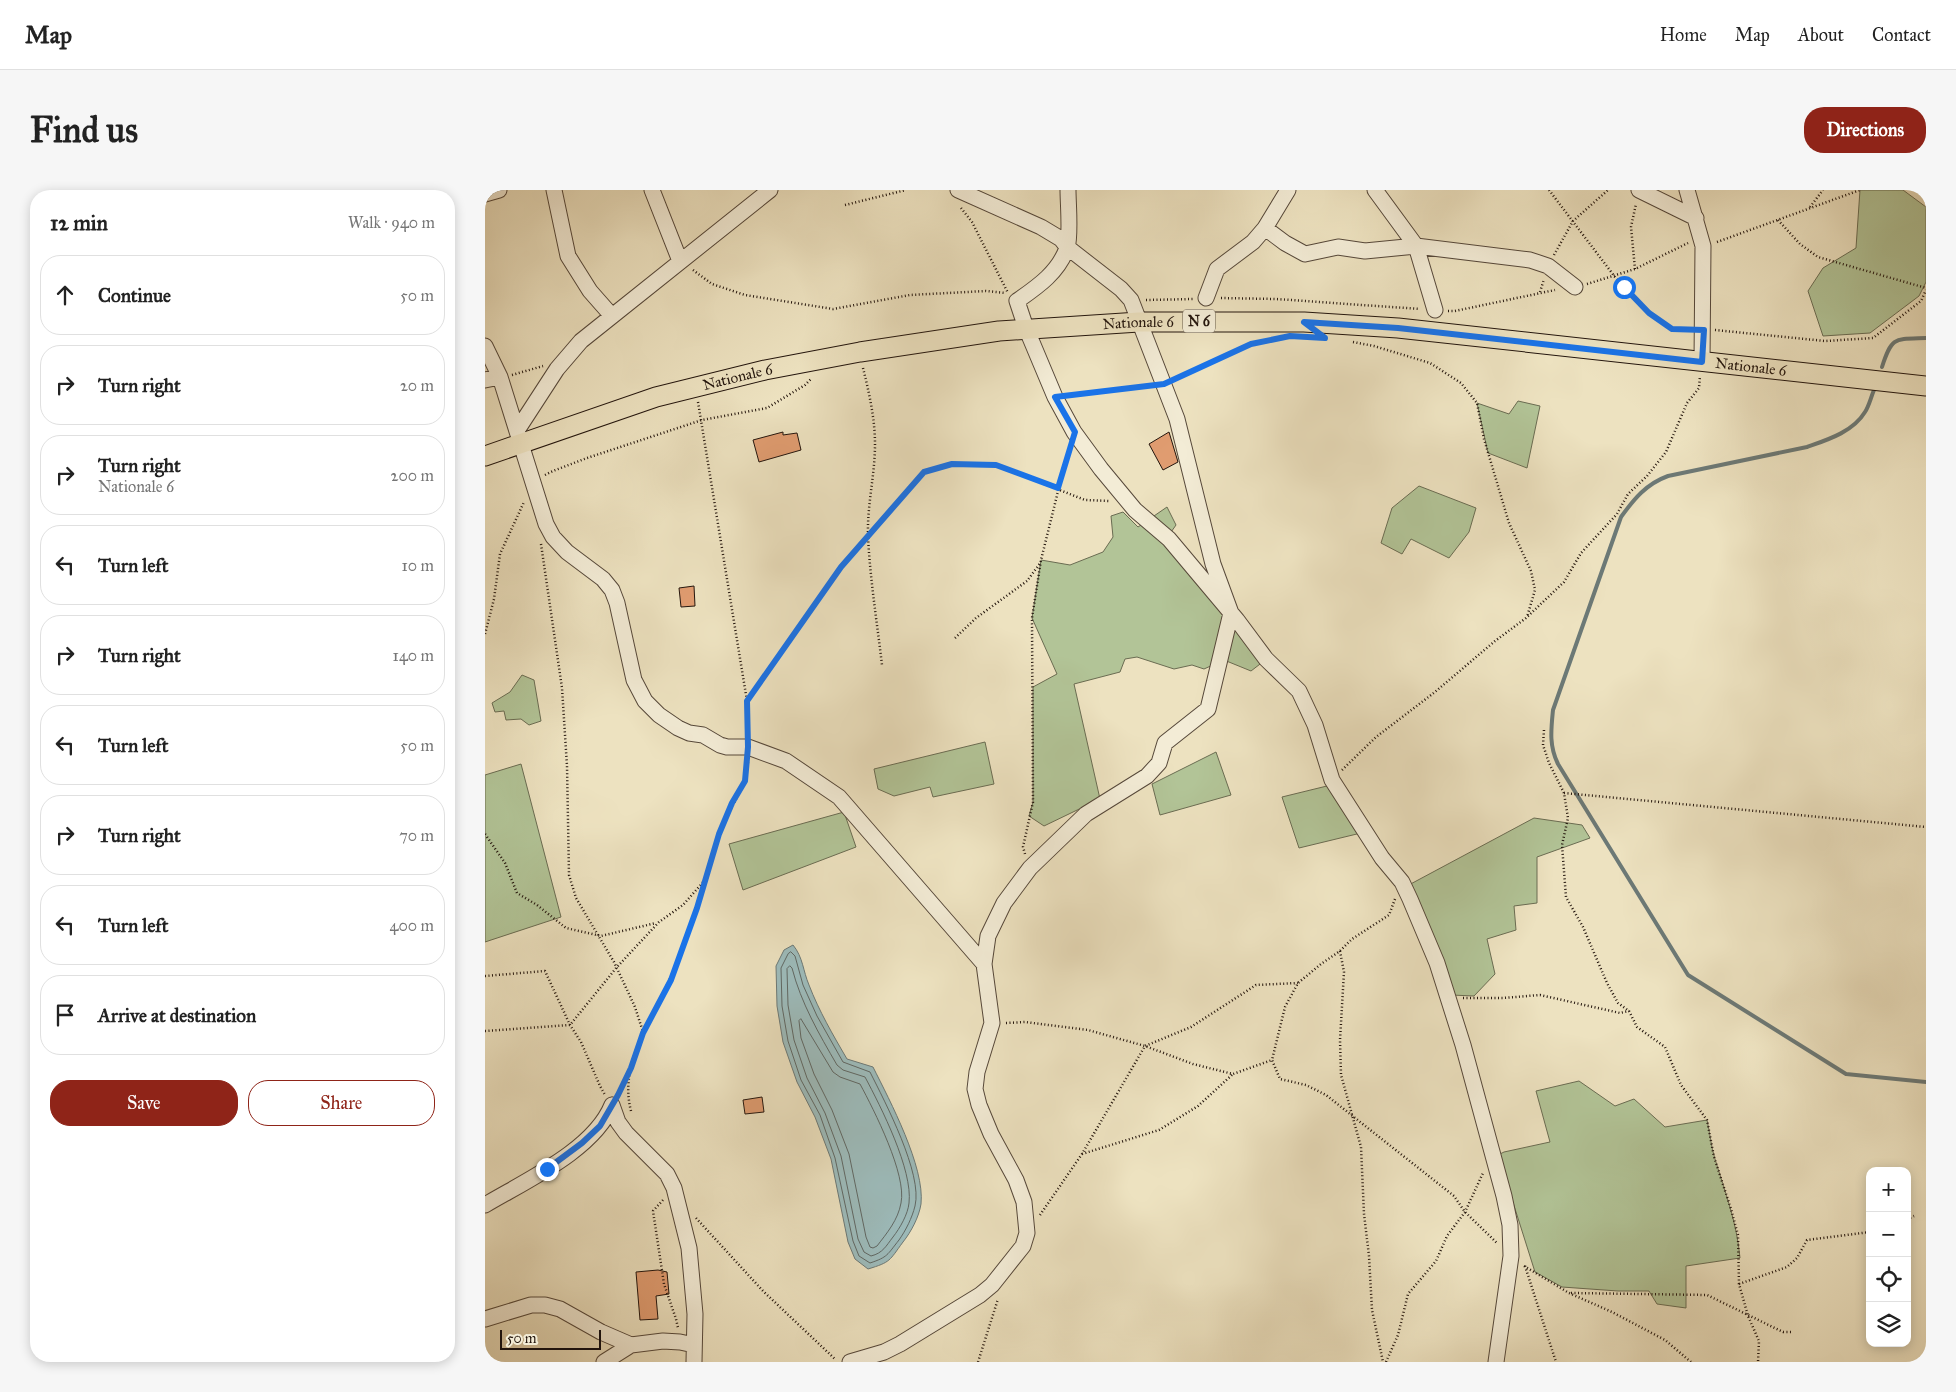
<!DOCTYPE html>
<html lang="en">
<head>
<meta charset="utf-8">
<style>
	:root { --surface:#fff; --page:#f6f6f6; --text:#222; --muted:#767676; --line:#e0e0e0; --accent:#8f2418 }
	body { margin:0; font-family:"IM FELL Great Primer",serif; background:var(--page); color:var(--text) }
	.controls { position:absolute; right:15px; bottom:15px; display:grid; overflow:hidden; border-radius:10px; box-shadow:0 2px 12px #0003 }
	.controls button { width:45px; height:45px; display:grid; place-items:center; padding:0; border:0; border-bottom:1px solid var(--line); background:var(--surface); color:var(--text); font:25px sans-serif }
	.scale { position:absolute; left:15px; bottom:12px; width:101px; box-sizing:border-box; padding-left:5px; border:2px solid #23150d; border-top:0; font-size:14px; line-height:18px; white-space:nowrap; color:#23150d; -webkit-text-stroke:4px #f3ecd6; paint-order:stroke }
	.stop { position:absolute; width:15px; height:15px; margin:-11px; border:4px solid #1a73e8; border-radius:50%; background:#fff }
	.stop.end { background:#1a73e8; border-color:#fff; box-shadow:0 1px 5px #0008 }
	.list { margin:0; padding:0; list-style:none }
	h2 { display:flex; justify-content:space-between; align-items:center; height:65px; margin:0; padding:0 20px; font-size:21px }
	h2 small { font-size:16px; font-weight:400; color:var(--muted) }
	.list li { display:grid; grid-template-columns:32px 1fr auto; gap:15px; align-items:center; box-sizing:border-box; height:80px; margin:0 10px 10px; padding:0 10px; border:1px solid var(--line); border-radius:20px }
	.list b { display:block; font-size:19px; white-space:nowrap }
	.list p { margin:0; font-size:16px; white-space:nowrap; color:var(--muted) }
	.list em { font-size:16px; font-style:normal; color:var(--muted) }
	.actions { display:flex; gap:10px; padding:15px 20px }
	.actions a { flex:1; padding:11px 0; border:1px solid var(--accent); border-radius:20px; text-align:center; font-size:18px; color:var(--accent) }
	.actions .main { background:var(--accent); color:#fff }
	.icon { flex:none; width:28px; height:28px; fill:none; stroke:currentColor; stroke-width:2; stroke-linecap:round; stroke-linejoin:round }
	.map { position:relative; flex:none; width:1441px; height:1172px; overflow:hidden; border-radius:20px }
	header { display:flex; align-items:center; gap:30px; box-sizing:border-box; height:70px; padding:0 25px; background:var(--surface); border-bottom:1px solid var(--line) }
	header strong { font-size:24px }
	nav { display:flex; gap:28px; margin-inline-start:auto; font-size:18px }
	.intro { display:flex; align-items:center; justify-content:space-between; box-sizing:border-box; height:120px; padding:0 30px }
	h1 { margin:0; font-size:35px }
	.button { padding:12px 22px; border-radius:20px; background:var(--accent); color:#fff; font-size:18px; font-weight:700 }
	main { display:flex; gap:30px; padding:0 30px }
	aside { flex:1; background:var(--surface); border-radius:20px; box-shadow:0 2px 12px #0003 }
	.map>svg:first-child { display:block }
	.green { fill:#b2c497; stroke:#6a6c52 }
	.water { fill:#9dbcbc; stroke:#6c7976 }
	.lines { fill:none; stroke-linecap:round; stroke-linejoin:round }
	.shore { stroke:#606864; stroke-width:1 }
	.stream { stroke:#6c7976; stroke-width:4 }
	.building { fill:#e09c70; stroke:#23150d }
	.minor-casing { stroke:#56483a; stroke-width:17 }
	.major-casing { stroke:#23150d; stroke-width:21 }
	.path { stroke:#23150d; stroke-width:2.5; stroke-dasharray:1 2.5; stroke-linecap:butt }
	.minor { stroke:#f3ecd6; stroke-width:15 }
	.major { stroke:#ede2c0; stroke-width:19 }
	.route { stroke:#1a73e8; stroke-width:6 }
	.labels { text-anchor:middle; stroke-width:4.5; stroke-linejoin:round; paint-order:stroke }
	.shield { fill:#f3ecd6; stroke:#615649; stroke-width:1 }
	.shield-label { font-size:14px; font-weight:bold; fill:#23150d }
	.street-label { font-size:15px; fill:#23150d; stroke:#f3ecd6 }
</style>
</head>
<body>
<header>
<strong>Map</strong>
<nav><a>Home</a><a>Map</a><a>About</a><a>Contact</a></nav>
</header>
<div class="intro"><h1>Find us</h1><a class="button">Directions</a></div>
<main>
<aside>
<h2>12 min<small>Walk · 940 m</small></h2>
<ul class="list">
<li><svg class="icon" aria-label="ahead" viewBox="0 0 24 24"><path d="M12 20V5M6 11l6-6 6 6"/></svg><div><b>Continue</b></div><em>50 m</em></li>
<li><svg class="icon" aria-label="right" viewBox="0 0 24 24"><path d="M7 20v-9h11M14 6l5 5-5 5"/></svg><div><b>Turn right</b></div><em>20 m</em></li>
<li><svg class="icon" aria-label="right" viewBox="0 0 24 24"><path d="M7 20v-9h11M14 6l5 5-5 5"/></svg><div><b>Turn right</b><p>Nationale 6</p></div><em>200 m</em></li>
<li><svg class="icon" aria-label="left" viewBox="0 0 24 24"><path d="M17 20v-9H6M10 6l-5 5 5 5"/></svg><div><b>Turn left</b></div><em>10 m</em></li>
<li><svg class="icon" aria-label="right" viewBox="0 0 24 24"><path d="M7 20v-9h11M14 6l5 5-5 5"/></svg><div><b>Turn right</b></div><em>140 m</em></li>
<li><svg class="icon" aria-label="left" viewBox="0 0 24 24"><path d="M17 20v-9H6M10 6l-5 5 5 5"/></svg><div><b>Turn left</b></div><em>50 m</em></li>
<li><svg class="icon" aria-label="right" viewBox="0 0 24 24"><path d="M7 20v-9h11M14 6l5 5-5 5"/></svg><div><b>Turn right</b></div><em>70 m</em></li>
<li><svg class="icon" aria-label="left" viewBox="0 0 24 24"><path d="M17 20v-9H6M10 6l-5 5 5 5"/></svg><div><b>Turn left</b></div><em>400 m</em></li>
<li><svg class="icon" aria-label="arrive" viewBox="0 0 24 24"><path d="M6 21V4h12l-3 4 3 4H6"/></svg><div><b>Arrive at destination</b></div></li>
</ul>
<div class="actions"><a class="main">Save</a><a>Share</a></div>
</aside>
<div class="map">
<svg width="1441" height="1172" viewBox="0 0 1441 1172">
	<rect width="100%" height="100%" fill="#ede2c0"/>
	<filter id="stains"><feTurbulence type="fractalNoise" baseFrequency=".004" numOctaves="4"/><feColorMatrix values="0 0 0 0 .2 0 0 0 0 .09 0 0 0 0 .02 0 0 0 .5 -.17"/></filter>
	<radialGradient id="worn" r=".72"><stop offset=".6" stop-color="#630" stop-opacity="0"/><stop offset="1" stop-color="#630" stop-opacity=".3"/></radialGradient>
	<path class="green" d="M1375,0H1418L1441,17V92L1434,106L1385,143L1338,146L1323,101L1338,78L1371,58Z
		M1033,211L1055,216L1042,278L1003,263L992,213L1024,224Z
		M934,296L991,318L984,342L964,368L926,349L917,364L896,353L907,318Z
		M682,317L691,335L684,345L779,471L766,481L739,470L719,479L707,475L689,479L652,467L640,469L635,482L589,494L615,609L559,636L544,626L548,612V497L572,484L547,428L556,370L585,375L618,362L628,347L626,326L638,322L653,337Z
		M37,485L49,490L56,531L44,535L36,529L21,530L19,521L10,522L7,513L25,502Z
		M500,552L509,594L448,607L445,597L409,606L393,599L389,579Z
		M731,562L746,605L675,625L667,594Z
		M36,574L76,727L0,752V585Z
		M846,595L876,643L814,658L797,607Z
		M359,622L371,657L258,700L244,654Z
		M1049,628L1097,635L1105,648L1052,667V713L1029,716L1031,740L1002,749L1010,784L989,806L966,805L920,697Z
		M1094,891L1130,916L1149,909L1180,937L1222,930C1225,943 1226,957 1230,969C1240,1002 1252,1033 1255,1068L1201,1076V1118L1172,1114L1164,1101H1133L1077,1097L1050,1082L1013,965L1019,962L1065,952L1051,901Z"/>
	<path class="water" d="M308,755C318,767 318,781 324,795C334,821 348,845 362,869L388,877C405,911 440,977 436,1014C434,1027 426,1042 418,1052C404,1071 406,1072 383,1079L370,1069L363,1052L346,969L330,927L312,892L298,852L292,816L291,776L299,760Z"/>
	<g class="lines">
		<path class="shore" d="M306,762L310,766L318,795L332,826L358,872L385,882C400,912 438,984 430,1016C427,1028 421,1040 414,1050C402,1065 403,1067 385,1073L374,1066L368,1051L350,968L335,925L316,890L303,851L297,816L296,778L303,764Z
			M305,776L307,778C316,813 334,844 352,875L358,880L380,887C396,917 428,980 424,1013C423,1024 415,1038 408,1047C401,1056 398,1063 386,1066L379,1062L373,1049L356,966L340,923L322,888L309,850L303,815L302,779Z
			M316,829L348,882L355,887L375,894C389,920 422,985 416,1013C413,1030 402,1043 392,1056L388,1058L385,1057L381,1047L364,964L347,920L329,884L316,848L314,831Z"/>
		<path class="stream" d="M1397,177C1407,146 1410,149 1441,148
			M1389,200C1386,207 1384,216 1380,222C1368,242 1342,250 1322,257L1183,286C1161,294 1149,309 1136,327L1068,520C1066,540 1064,556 1073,574L1203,785L1361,884L1441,892"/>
	</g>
	<path class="building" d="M298,242V245L312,243L316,260L274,272L268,250Z
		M684,242L693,272L678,280L664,254Z
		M209,396L210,416L196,417L194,398Z
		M277,907L279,922L260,924L258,910Z
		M173,1080L182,1082L184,1104L171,1106L173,1129L155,1130L151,1082Z"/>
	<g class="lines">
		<defs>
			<path id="minor" d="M69,0L83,66L105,101L127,126
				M167,0L195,71
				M583,0C583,14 586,46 582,58C573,83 552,97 532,111L541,138L570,207L589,242L616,279L650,320L684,349L752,430L781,469L814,501L830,535L847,590L897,668L917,692L925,709L952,773L978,855L1019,1006L1025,1035L1026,1066L1011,1172
				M890,0L931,56L950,120
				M1154,0L1211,28
				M1202,0L1218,56L1217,172
				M0,4L14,0
				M780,38L800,53L820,64L853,57L880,61L931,56L1045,70L1063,76L1090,97
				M721,108L732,79L768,52L780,38L803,0
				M0,156L15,187L61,334L68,347L82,362L118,389L127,400L132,413L149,490L160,511L174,525L193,538L204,543L218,545L235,555L242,557H263L301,571L354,607L499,774
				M0,190L15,187
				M33,239L72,179L96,151L285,0
				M127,915L133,932L141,943L182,984L189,998L204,1058L210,1124L209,1172
				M0,1015C40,991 109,960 127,915
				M0,1129L46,1115H60L75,1119L116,1142L146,1155L178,1151L195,1152L209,1155
				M119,1172L146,1155
				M365,1172L399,1162L415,1154L495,1105L507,1095L538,1056L542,1043L539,1012L531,990L506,944L494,915L490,899L492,882L507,833L499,774L503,746L519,713L545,678L601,624L662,586L674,573L680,553L723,519L746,423L728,374L692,229L646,110L636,99L582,57L576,49L556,37L473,0"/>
			<g id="major">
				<path id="s1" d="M0,266L171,207L280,180L375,162L514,141L654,132H819L913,138L1441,196"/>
			</g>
		</defs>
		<use href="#minor" class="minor-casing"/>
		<use href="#major" class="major-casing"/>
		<path class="path" d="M1064,0L1130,87L1164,123L1187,139L1205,140
			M360,15L421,0
			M1325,17L1338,0
			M476,18L487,32L523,103
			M1293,30L1315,54L1333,67L1441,98
			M1232,52L1375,0
			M1069,65L1088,31L1123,0
			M1150,79L1146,37L1151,14
			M208,80L227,94L260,105L348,119L425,105L501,101L521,103
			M1102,94L1150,79L1203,53
			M1055,102L1059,89
			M736,108L791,109L935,119
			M661,110L708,109
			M963,121H970L1070,100
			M1230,140L1340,151L1388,148L1436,111L1441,100
			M868,152L889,156L945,173L976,193L992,213L999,249L1024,333L1046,381L1050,400L1042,427
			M378,178C384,202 390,229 390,254C390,285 382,315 383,346C385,389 392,432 397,475
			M27,185L58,176
			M690,189L766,154L792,149
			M585,205L663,196
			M213,212L262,511L263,543
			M60,285L68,281L102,268L217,230L282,218L320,195L327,188
			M56,354L77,498L82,576L84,685L91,708L129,772L150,817L158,842
			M0,444L9,409L15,364L39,312
			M470,448L491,428L542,391L556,372
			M263,510L356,377L439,282L467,274L511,275L600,310L625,311
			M1059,540L1058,555L1064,573L1079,603L1083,628L1077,655L1081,707L1098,737L1122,793L1133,813L1144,821L1152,837L1180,857L1196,895L1222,930L1229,967L1246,1019L1253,1045L1254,1094L1263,1126L1274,1151L1273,1172
			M857,580L891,547L950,502L1010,451L1041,428L1079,392L1096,363L1132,324L1143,304L1162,286L1181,262L1202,213L1214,198L1215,186
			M1079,603L1441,637
			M0,644L20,673L32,703L52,715L81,738L116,746L171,733
			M540,664L538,657L548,612L547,428L556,370L584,257
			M910,709L904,725L867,749L855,761L836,774L813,793L800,817L787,870L795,889L821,895L841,905L969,1006L980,1022L1012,1053
			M855,761L859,782L855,850L856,885L876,957L879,1024L884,1066L887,1120L898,1172
			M0,786L60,781L85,835L96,852L115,896L120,905
			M978,808H1018L1055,805L1135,823L1144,821
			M521,833L540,832L603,840L660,856L708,874L748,884L787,870
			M0,841L85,835L132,777L174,732L198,715L220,690
			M134,903L144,881
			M146,921C132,868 175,819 192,772C199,754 206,736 212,718C220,694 226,669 234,645C243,619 262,597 263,571
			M597,964L674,940L713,916L748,884
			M178,1010L168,1021L179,1094L191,1129L193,1138
			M555,1025L597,964L660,856L706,837L771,795L813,793
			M211,1028L278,1101L351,1170
			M1422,1029L1429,1026
			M1039,1076L1084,1103L1127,1122L1180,1150L1206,1172
			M1040,1076L1071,1172
			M1254,1094L1302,1077L1312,1068L1322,1050L1385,1042
			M1086,1103L1222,1105L1298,1142H1306
			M493,1172L513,1109
			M901,1172L913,1145L923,1104L951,1071L962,1046L980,1022L998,983"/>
		<use href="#minor" class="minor"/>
		<use href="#major" class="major"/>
	</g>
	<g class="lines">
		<path class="route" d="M62,979L97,953L115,936L133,905L146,878L158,843L186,790L212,718L234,644L247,613L260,591L263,557L262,511L356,377L439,282L467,274L511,275L573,298L590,242L570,207L679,194L766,154L805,146L840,148L819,132L913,138L1217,172L1219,140L1187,139L1164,123L1139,97"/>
	</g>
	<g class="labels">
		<rect class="shield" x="698" y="119.5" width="32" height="23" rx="4"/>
		<g class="shield-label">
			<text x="714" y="136">N 6</text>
		</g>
		<g class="street-label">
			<text dy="5" stroke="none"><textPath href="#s1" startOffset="670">Nationale 6</textPath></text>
			<text dy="5" stroke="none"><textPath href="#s1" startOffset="1285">Nationale 6</textPath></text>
			<text dy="5" stroke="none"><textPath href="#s1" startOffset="265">Nationale 6</textPath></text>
		</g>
	</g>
	<rect width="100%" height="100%" filter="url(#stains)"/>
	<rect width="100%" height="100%" fill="url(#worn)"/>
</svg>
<div class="controls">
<button>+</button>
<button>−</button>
<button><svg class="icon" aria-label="locate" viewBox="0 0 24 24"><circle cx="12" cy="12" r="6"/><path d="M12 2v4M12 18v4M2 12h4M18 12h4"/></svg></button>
<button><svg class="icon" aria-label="layers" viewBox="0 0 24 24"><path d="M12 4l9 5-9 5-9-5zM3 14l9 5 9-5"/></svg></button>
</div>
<div class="scale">50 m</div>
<div class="stop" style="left:1139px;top:97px"></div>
<div class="stop end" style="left:62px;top:979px"></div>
</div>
</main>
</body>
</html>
